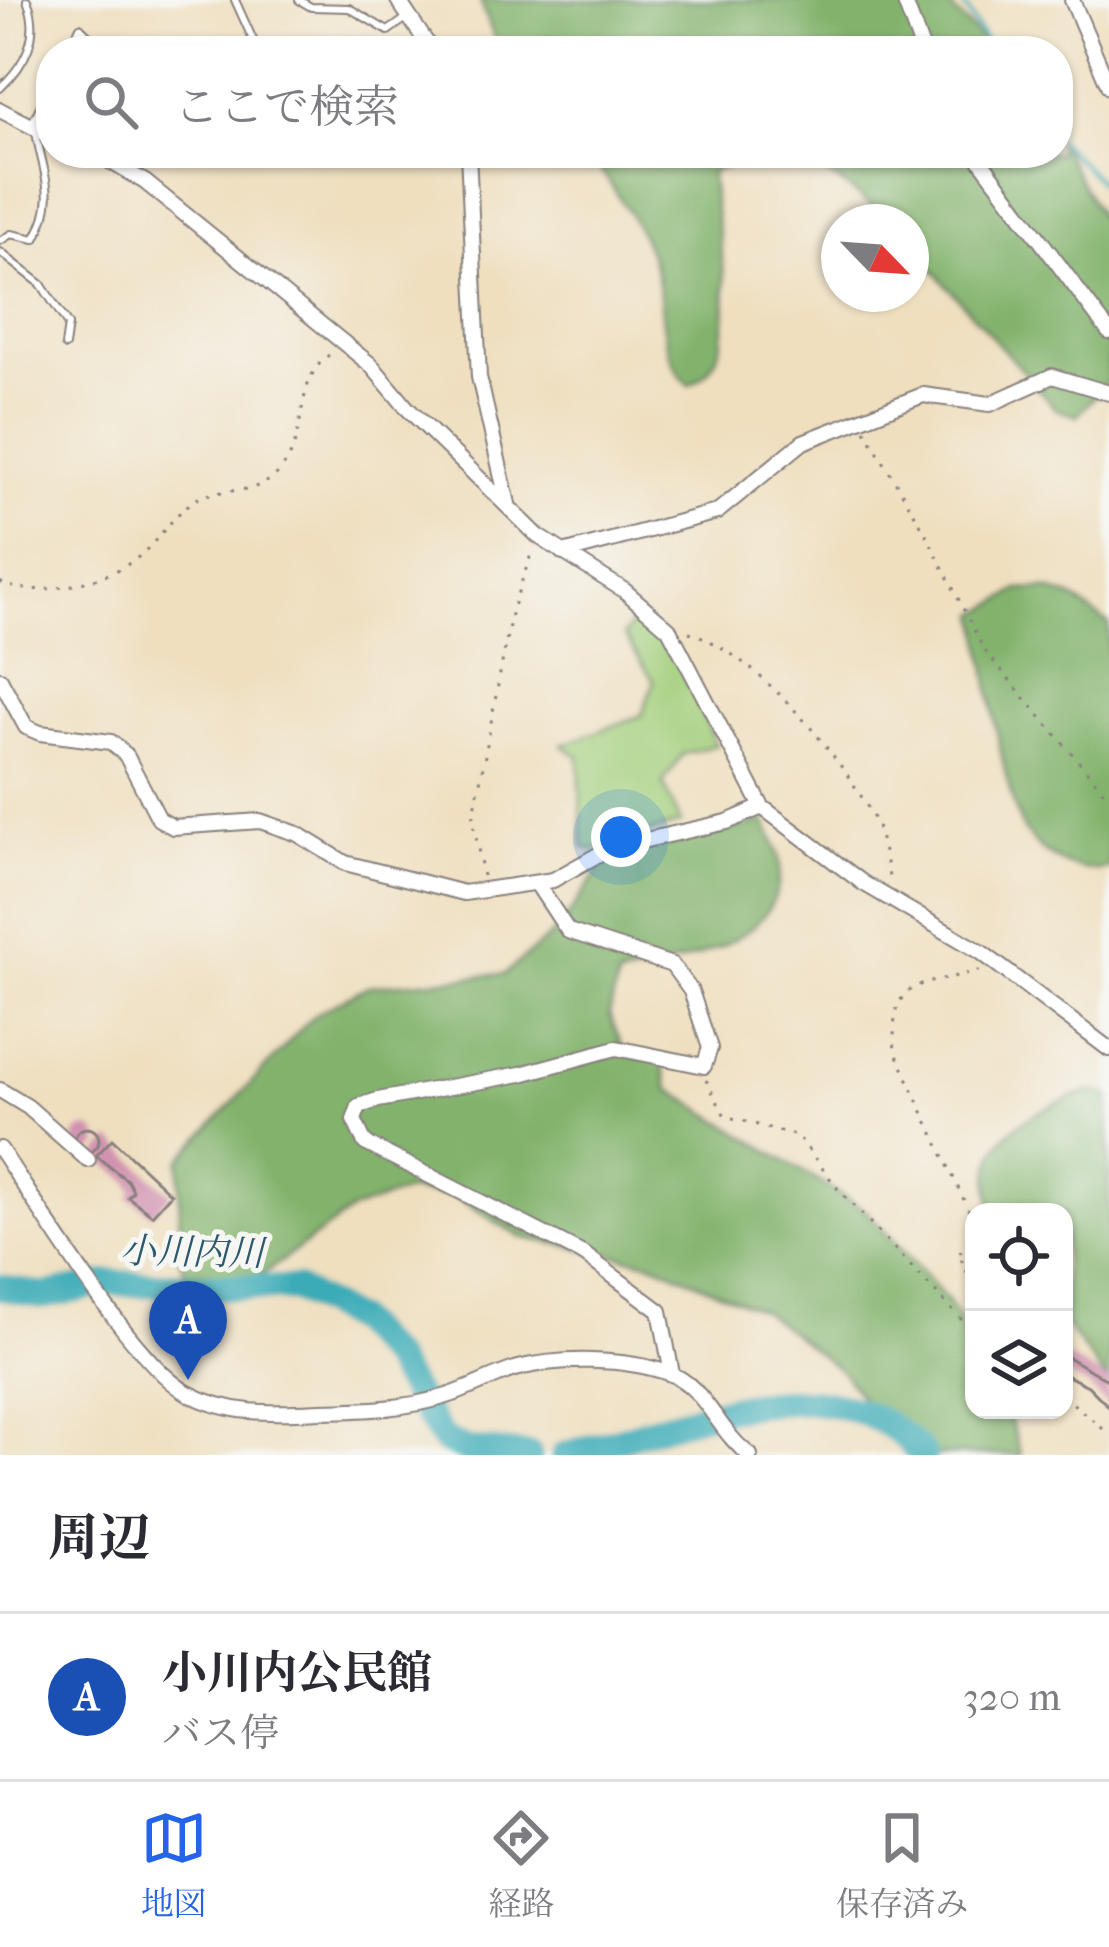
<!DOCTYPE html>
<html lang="ja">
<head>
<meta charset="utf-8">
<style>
	:root { --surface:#fff; --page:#f2f2f3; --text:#2b2b33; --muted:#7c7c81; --line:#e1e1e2; --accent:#2563eb }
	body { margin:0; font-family:"IM FELL French Canon","Noto Serif JP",serif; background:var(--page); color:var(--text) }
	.controls { position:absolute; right:36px; bottom:36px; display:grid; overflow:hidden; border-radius:24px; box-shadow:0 3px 9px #0004 }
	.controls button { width:108px; height:108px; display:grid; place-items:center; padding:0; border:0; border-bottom:3px solid var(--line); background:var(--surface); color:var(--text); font:60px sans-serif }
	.compass { position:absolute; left:821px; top:204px; width:108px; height:108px; border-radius:50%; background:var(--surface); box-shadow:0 3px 9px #0004; rotate:115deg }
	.you { position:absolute; left:621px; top:837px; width:42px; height:42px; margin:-30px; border:9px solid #fff; border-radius:50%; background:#1a73e8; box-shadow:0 0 0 18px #1a73e833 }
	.badge { display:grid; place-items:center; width:78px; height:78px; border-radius:50%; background:var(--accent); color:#fff; font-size:39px; font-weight:700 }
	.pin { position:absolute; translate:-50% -99px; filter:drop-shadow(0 3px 6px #0008) }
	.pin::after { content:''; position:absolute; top:63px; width:42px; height:36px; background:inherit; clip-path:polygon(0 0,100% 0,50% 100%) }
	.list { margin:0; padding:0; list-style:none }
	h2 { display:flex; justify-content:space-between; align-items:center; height:156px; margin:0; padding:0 48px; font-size:51px }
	h2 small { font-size:39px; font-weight:400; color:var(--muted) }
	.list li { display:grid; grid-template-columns:78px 1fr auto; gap:36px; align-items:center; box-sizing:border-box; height:168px; padding:0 48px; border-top:3px solid var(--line) }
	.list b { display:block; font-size:45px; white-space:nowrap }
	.list p { margin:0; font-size:39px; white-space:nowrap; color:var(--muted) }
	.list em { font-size:39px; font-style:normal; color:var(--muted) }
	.icon { flex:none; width:66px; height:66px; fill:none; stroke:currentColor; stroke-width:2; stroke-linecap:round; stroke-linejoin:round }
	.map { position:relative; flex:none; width:1109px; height:1455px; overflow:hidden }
	.search { position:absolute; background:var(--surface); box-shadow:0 3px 9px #0004; left:36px; right:36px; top:36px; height:132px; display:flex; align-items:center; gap:30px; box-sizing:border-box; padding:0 42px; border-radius:48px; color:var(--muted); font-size:45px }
	.sheet { height:324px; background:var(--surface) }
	nav { display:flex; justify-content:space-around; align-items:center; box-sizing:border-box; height:168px; border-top:3px solid var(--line); background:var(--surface); font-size:33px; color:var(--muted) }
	nav a { display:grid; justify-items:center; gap:6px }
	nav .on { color:var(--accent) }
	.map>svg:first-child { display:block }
	.green { fill:#a3cf7c; stroke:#62785c; stroke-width:3 }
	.forest { fill:#82b26c; stroke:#526a54; stroke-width:3 }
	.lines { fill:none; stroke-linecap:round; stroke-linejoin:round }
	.stream { stroke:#3babb7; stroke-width:4.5 }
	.river { stroke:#3babb7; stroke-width:27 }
	.building { fill:#d192b1 }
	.lane-casing { stroke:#88807d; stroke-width:10 }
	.street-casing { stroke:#88807d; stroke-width:18 }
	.path { stroke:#88807d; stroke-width:3; stroke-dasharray:3 9; stroke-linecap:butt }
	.lane { stroke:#fff; stroke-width:6 }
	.street { stroke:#fff; stroke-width:14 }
	.labels { text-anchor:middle; stroke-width:10; stroke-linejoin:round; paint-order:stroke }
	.water-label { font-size:36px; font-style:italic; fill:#2c596d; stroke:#f6f6f2 }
</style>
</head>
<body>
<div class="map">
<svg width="1109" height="1455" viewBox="0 0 1109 1455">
	<rect width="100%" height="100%" fill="#f6f6f2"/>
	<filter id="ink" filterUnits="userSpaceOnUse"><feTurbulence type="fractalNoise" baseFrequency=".00833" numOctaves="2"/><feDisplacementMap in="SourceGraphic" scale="24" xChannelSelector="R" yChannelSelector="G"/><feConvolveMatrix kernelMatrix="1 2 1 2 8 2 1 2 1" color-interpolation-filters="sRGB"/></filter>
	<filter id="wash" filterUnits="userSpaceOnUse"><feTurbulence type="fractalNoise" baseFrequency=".004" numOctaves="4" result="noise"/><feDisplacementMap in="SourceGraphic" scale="48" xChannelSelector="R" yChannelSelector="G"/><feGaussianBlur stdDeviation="2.7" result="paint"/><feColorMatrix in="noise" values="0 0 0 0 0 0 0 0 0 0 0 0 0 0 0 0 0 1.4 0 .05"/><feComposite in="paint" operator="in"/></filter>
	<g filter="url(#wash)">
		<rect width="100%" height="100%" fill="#efdfbf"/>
		<path class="green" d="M639,614L677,656L716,745L683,754L663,783L681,823L596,850L583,847L579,756L562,745L642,715L654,681L624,635Z"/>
		<path class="forest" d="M480,0H944L992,51H499Z
			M1058,141L1109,234V380L1077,416L1056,409L911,245V222H888C856,190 823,168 780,153H1058Z
			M589,153H756L711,172C712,230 755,354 689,385C654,349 668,303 652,260C638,221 612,187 589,153Z
			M1045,589L1071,597L1109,624V869C1078,874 1046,859 1027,834C1004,805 985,657 978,614L1019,590Z
			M765,821C770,834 780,852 780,865C784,946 675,962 618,978L609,1015L626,1055L661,1058L669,1089L865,1210L946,1299L974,1344V1410H1007L1021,1455H905L842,1372L763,1311L650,1262L521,1237L454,1196L407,1191L352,1210L234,1295L198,1296L179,1259L180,1160L314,1015L368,986L505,974L560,928L606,859Z
			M1091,1091L1109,1095V1383L1064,1323V1212H994C971,1134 1031,1112 1091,1091Z"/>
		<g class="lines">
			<path class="stream" d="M961,0L991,51
				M1058,140L1109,191"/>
			<path class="river" d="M0,1287L44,1296L109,1283L296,1289L355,1321L392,1360L443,1440L467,1450L529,1455
				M564,1455C676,1427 827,1349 923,1455"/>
		</g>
		<g id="blocks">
			<path class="building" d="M75 1140a12 12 0 1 1 24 0a12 12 0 1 1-24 0Z
				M112,1139L171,1194L152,1215L128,1197L133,1191L128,1181L96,1156Z
				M1064,1355L1109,1381V1407L1088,1386L1064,1374Z"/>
		</g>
	</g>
	<g filter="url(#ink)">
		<use href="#blocks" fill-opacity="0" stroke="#88807d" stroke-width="3"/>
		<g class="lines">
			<defs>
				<path id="lane" d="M235,0L258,51
					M299,0L311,7L349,8L388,31L408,17
					M68,51L80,27L100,47
					M0,88C26,64 41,34 27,0
					M31,125L51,85
					M0,241L11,234L35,239C59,197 43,175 36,132
					M0,252L41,284L68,325L65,346"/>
				<path id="street" d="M398,0L432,51
					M904,0L923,51
					M1072,0L1109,87
					M0,110L51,136
					M96,153L145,182L371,365L407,408L538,536L625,591L669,629L762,807L863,883L981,952L1109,1049
					M468,153L479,377L509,508
					M975,153L1109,332
					M563,553L717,512L803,442L923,395L990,404L1052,376L1109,393
					M0,679L26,727L40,733L111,742L126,755L159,819L173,827L260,821L298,834L345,863L464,893L553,880L610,848L727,822L762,807
					M537,884L568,931L672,965L691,991L710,1048L704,1066L616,1048L521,1074L378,1100L359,1106L354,1120L365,1143L585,1255L660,1311L672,1374
					M0,1090L28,1107L88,1160
					M0,1149C38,1205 134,1365 188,1393C230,1416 275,1413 321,1411C364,1410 406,1409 447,1396C470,1389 492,1376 515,1369C559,1357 625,1358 668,1373C705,1385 718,1433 750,1455"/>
			</defs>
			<use href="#lane" class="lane-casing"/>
			<use href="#street" class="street-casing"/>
			<path class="path" d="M865,430L925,532L984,650L1109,797
				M0,582C34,600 102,582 133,561C156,545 170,518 192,502C218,484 253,499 278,473C312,438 290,376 334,352
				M689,632C755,653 841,755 873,817C882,835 885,860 890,881
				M483,876L473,820L512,609L532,552
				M706,1080L725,1116L798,1136L838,1189L974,1333
				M974,1222L895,1051C888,971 925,988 984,969
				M974,1250L958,1252L974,1287
				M1064,1396L1109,1434"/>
			<use href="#lane" class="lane"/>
			<use href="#street" class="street"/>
		</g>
	</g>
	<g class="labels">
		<g class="water-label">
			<text transform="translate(192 1251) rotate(1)" y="13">小川内川</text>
		</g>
	</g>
</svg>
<div class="controls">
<button><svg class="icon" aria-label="locate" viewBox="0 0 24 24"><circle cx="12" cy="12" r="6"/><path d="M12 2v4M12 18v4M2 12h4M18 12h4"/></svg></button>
<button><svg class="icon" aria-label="layers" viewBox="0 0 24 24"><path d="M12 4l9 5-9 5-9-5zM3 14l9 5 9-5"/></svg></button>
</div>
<svg class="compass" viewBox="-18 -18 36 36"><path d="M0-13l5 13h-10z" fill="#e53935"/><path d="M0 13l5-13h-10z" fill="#7c7c81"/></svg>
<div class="you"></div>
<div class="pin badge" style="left:188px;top:1380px;background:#1a4fb4">A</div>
<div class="search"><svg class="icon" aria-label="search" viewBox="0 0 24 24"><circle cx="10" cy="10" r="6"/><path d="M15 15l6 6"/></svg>ここで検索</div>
</div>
<section class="sheet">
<h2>周辺<small></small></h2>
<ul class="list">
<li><span class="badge" style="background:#1a4fb4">A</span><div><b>小川内公民館</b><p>バス停</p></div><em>320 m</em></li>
</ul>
</section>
<nav>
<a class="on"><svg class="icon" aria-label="map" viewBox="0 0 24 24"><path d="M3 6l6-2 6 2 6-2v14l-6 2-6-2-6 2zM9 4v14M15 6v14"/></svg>地図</a>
<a><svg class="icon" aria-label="directions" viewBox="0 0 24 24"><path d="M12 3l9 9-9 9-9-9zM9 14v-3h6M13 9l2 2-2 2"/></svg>経路</a>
<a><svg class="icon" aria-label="saved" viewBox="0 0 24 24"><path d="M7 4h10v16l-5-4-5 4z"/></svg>保存済み</a>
</nav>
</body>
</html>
